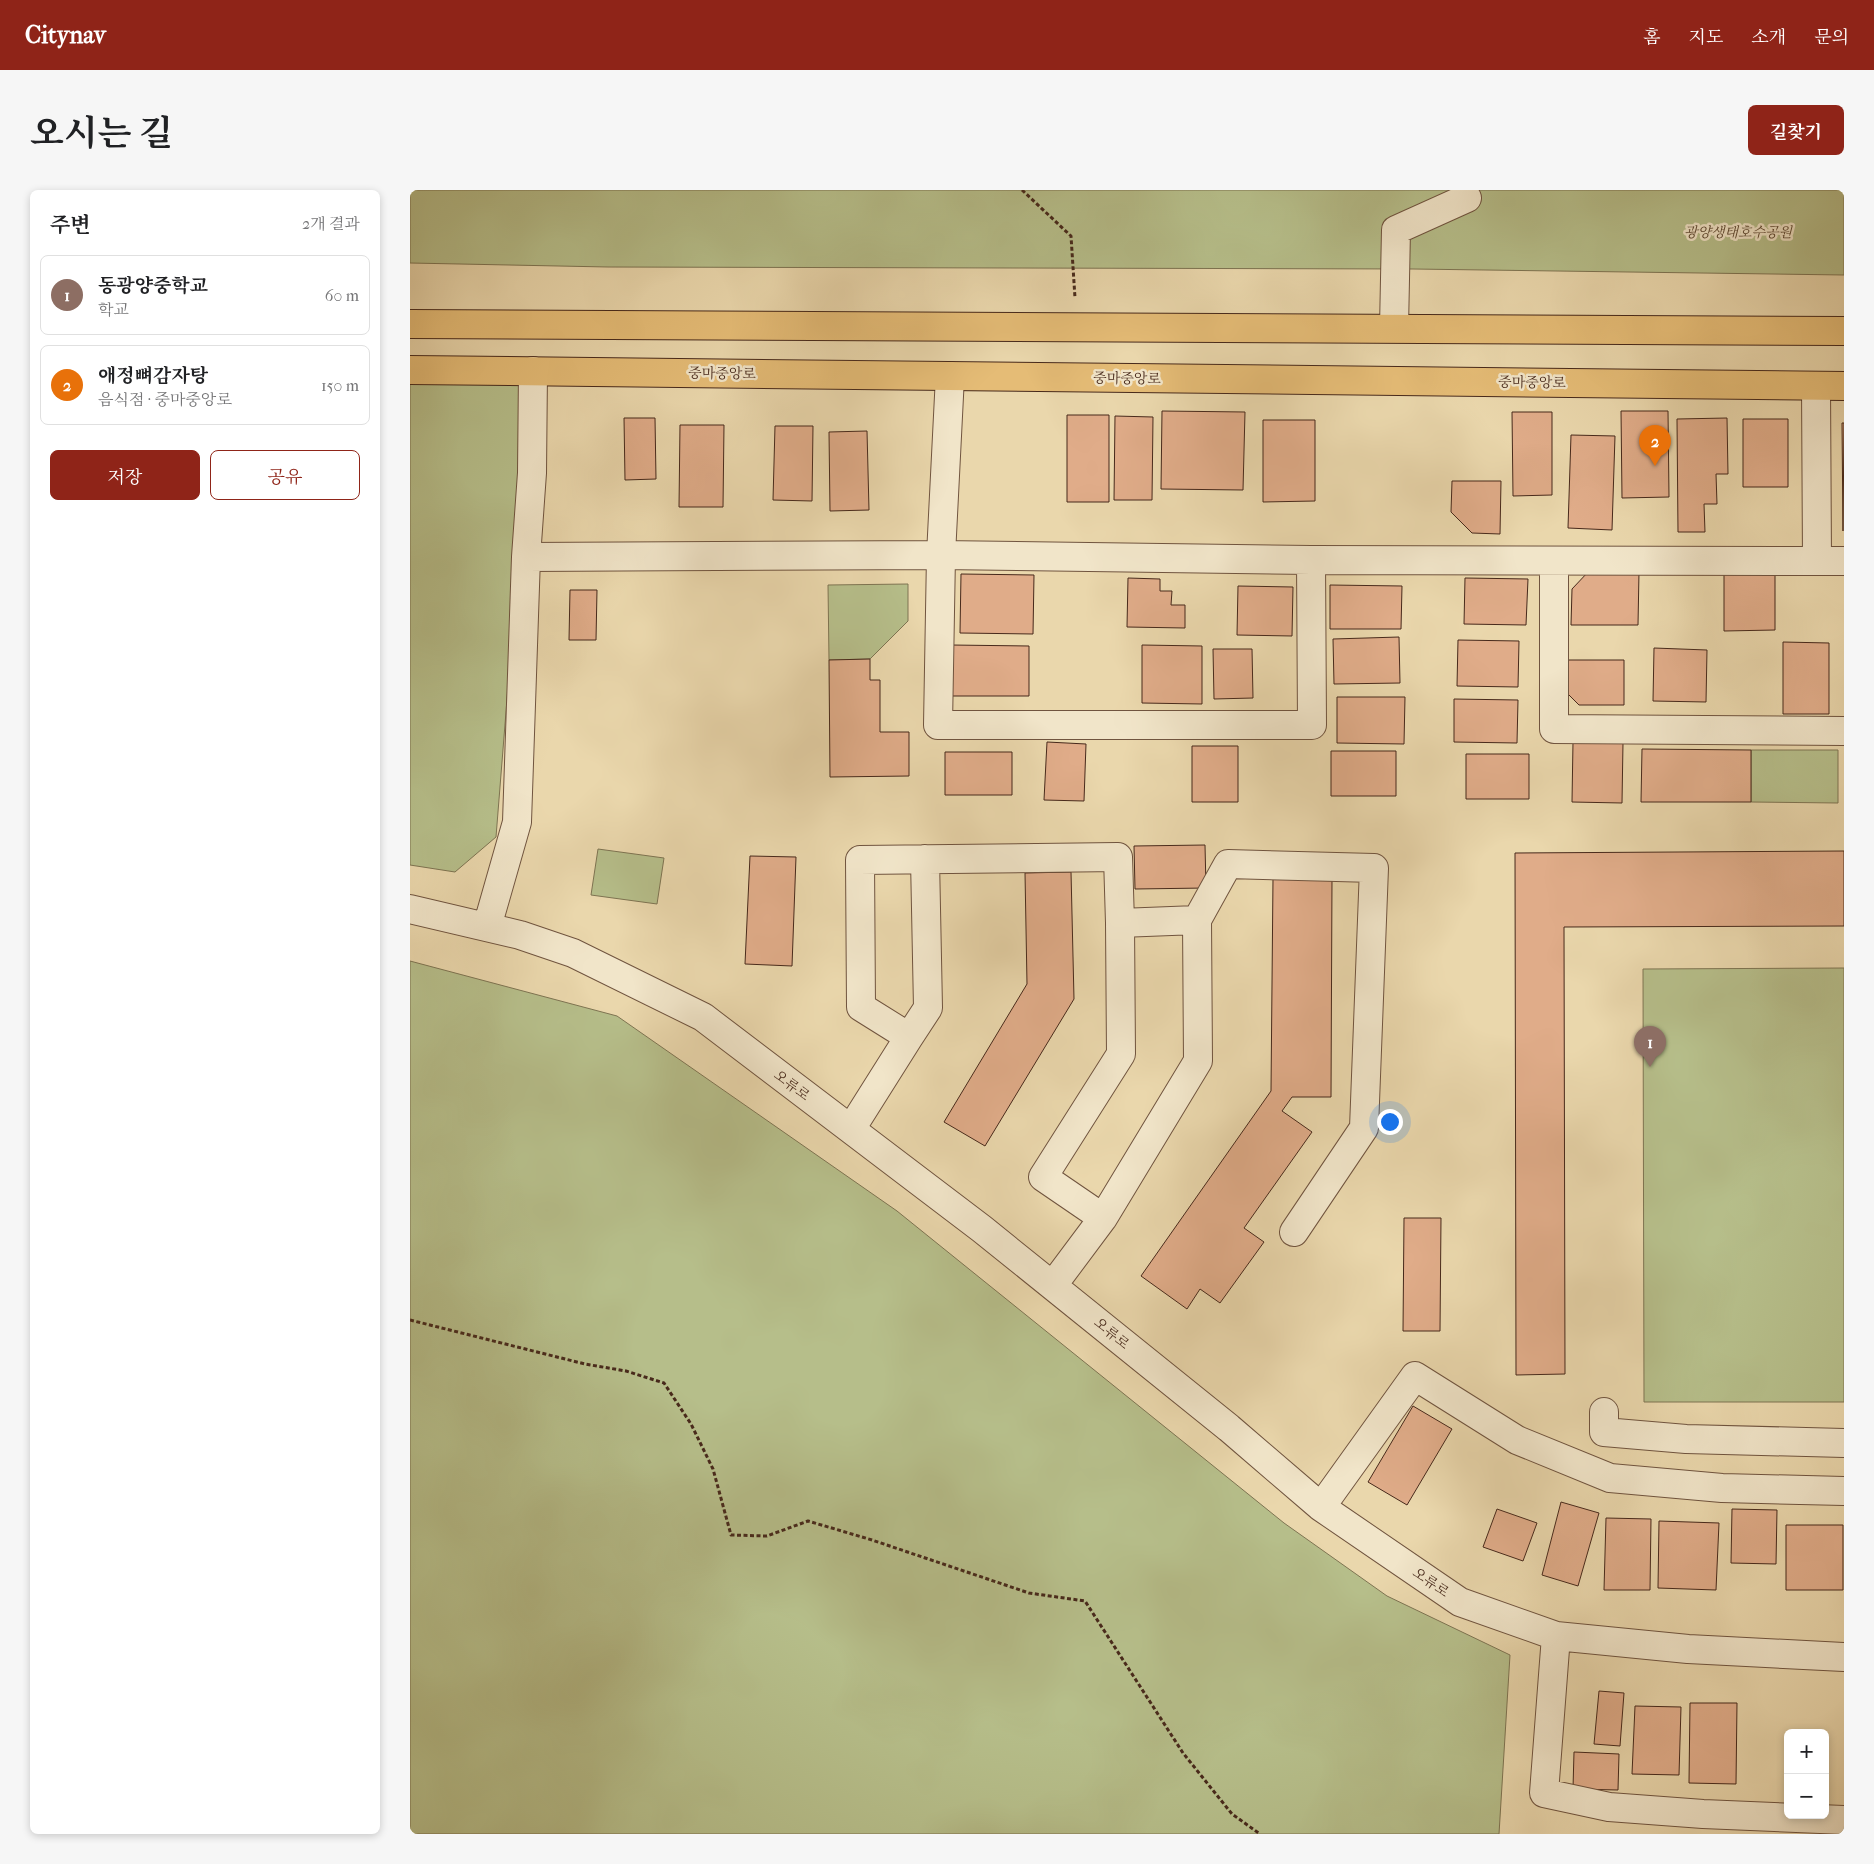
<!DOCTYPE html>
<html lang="ko">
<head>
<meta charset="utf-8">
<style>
	:root { --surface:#fff; --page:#f6f6f6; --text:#202124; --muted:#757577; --line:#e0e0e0; --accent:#8f2418 }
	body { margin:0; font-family:"IM FELL French Canon","Noto Serif KR",serif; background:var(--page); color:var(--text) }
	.controls { position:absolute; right:15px; bottom:15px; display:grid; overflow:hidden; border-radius:8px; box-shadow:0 2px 8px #0003 }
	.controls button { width:45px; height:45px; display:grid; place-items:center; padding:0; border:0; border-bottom:1px solid var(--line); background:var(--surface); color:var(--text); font:25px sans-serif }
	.you { position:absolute; left:979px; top:931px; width:18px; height:18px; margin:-12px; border:4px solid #fff; border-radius:50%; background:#1a73e8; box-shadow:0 0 0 8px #1a73e833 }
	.badge { display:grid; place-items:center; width:32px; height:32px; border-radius:50%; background:var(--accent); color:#fff; font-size:16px; font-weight:700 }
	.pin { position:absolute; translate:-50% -41px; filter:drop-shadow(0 1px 2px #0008) }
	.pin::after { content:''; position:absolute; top:26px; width:18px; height:15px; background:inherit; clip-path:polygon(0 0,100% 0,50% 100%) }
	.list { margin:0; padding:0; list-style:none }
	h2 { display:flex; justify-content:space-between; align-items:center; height:65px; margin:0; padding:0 20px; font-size:21px }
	h2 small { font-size:16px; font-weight:400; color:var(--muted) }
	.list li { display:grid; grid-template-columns:32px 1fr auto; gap:15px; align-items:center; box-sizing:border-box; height:80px; margin:0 10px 10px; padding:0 10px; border:1px solid var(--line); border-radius:8px }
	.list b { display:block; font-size:19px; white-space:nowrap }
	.list p { margin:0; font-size:16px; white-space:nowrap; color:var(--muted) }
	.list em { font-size:16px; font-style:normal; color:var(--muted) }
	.actions { display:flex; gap:10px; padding:15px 20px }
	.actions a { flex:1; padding:11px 0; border:1px solid var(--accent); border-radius:8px; text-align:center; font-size:18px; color:var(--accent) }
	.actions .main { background:var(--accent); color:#fff }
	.map { position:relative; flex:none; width:1434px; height:1644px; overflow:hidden; border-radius:8px }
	header { display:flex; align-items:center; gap:30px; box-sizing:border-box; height:70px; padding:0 25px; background:var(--accent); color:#fff }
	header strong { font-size:24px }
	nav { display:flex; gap:28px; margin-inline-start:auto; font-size:18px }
	.intro { display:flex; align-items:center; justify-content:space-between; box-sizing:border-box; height:120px; padding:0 30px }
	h1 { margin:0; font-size:35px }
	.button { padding:12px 22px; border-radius:8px; background:var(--accent); color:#fff; font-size:18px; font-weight:700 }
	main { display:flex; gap:30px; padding:0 30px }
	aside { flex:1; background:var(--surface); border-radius:8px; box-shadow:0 2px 8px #0003 }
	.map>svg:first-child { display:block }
	.green { fill:#b6be8a; stroke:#7e7452 }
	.building { fill:#e0ac89; stroke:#47291b }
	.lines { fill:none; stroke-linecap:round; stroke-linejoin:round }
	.minor-casing { stroke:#70543f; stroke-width:30 }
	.major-casing { stroke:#47291b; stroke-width:30 }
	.path { stroke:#47291b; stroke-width:3; stroke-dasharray:4 2.5; stroke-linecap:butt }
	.minor { stroke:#f1e5c9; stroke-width:28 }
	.major { stroke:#e5bc76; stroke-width:28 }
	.labels { text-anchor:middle; stroke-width:5; stroke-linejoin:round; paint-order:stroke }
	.park-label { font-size:14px; font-style:italic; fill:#5d4731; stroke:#f1e5c9 }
	.street-label { font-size:14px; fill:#47291b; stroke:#f1e5c9 }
</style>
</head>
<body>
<header>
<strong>Citynav</strong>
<nav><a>홈</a><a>지도</a><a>소개</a><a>문의</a></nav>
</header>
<div class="intro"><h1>오시는 길</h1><a class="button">길찾기</a></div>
<main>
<aside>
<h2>주변<small>2개 결과</small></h2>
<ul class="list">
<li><span class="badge" style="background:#8d6e63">1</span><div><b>동광양중학교</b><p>학교</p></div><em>60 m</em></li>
<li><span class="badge" style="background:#e8710a">2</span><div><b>애정뼈감자탕</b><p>음식점 · 중마중앙로</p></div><em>150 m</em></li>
</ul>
<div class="actions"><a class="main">저장</a><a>공유</a></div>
</aside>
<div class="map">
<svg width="1434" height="1644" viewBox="0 0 1434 1644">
	<rect width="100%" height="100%" fill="#ead7ac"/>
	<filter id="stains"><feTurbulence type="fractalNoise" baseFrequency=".004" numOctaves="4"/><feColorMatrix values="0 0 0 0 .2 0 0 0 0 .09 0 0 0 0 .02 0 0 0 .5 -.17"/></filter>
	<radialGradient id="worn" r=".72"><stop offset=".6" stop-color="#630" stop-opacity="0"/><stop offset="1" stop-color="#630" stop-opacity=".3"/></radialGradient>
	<path class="green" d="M0,0H1434V85L1003,79L198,77L0,73Z
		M0,192L120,194L109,359L86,647L45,682L0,675Z
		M498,394V431L460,469L419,470L418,395Z
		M1341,560H1428V613L1341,612Z
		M188,659L254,668L247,714L181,705Z
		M0,771L207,826L487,1021L874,1333L977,1406L1100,1465L1089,1644H0Z
		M1434,778V1212H1234L1233,779Z"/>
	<path class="building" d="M752,221L835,222L833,300L751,299Z
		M1211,221H1258L1259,307L1212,308Z
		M1102,222H1142V305L1103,306Z
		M657,225H699V312H657Z
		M705,226L743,227L742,310H704Z
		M214,228H245L246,289L215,290Z
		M1317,228L1318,284H1306L1307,314H1294L1295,342H1268L1267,229Z
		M1333,229H1378V297H1333Z
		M853,230H905V311L853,312Z
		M1432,233H1434L1433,341Z
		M270,235H314L313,317H269Z
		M365,236H403L402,311L363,310Z
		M457,241L459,320L420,321L419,242Z
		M1161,245L1205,246L1202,340L1158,338Z
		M1042,291H1091L1090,344L1062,343L1041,322Z
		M1179,381L1229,382L1228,435H1161L1162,399Z
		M1314,382H1365V440L1314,441Z
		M551,384L624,385L623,444L550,443Z
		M718,388L750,389V401H762L761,415H775V438L717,437Z
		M1055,388L1118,389L1116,435L1054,434Z
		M920,395L992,396L991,439H920Z
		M828,396L883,397L882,446L827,445Z
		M160,400H187L186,450H159Z
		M989,447L990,493L924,494L923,449Z
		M1048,450L1109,451L1108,497L1047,496Z
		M1373,452L1419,453V524H1373Z
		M541,455L619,456V506H541Z
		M732,455L792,456V514L732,513Z
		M1244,458L1297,460L1296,512L1243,511Z
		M803,459H842L843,508L804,509Z
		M460,469V490H470V542H499V586L420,587L419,470Z
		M1153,470H1214V515H1169L1153,499Z
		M927,507H995L994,554L927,553Z
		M1044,509L1108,510L1107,553L1044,552Z
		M637,552L676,554L674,611L634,610Z
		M1163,552L1213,553L1212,613L1162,612Z
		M782,556H828V612H782Z
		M1232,559L1341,560V612H1231Z
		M921,561H986V606H921Z
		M535,562H602V605H535Z
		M1056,564H1119V609H1056Z
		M795,655L796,698L725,699L724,656Z
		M1434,661V736L1154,737L1155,1184L1106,1185L1105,663Z
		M340,666L386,667L382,776L335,774Z
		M661,682L664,809L575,956L534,932L617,794L615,683Z
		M863,688H922L921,907H882L872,921L902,942L834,1038L854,1052L810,1113L790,1099L777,1119L731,1086L861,901Z
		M994,1028H1031L1030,1141H993Z
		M1003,1216L1042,1239L997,1315L958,1292Z
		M1151,1312L1189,1323L1168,1396L1132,1385Z
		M1087,1319L1127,1333L1113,1371L1073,1357Z
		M1322,1319L1367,1320L1366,1374L1321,1373Z
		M1196,1328L1241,1329L1240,1400H1194Z
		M1249,1331L1309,1333L1306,1400L1248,1398Z
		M1376,1335H1433V1400H1376Z
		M1189,1501L1214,1503L1210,1556L1184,1554Z
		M1280,1513H1327L1326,1594L1279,1593Z
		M1225,1516L1271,1517L1269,1585L1222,1584Z
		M1164,1562L1209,1564L1208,1600L1163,1599Z"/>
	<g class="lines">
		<defs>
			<path id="minor" d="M984,138L986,40L1057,8
				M540,186L531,365L528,535H902L901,370
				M1406,196L1407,371
				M116,367L531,365L901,370L1434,371
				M1144,371V539L1434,541
				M0,719L110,745L163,763L293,827L572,1039L819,1238L911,1317L1050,1412L1146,1446L1278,1459L1434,1467
				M787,730L818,674L964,678L954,938L884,1042
				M77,737L107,632L116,367L122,283L123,181
				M499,847L518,818L515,669
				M441,939L499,847L451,817L450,670L708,667L710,733
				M643,1095L693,1028L788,871L787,730L710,733L711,864L633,987L693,1028
				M1194,1222V1242L1276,1249L1434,1253
				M911,1317L1005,1186L1107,1250L1200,1288L1312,1298L1434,1301
				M1146,1446L1134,1603L1199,1617L1293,1624L1434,1630"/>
			<path id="major" d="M0,134L1434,141
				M0,180L1434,196"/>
		</defs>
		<use href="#minor" class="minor-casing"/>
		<use href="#major" class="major-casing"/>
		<path class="path" d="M612,0L661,46L665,108
			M0,1130L175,1174L216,1181L254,1193L281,1234L303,1279L321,1345L357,1346L398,1331L462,1350L619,1403L675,1411L773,1563L822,1624L850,1644"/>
		<use href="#minor" class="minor"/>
		<use href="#major" class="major"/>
	</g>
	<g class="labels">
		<g class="park-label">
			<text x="1328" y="47">광양생태호수공원</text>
		</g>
		<g class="street-label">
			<text transform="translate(312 183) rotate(1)" y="5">중마중앙로</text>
			<text transform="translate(717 188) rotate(1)" y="5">중마중앙로</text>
			<text transform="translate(1122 192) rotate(1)" y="5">중마중앙로</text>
			<text transform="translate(382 895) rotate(37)" y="5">오류로</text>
			<text transform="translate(702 1143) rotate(39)" y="5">오류로</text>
			<text transform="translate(1021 1392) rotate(34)" y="5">오류로</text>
		</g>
	</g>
	<rect width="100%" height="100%" filter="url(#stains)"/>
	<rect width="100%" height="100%" fill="url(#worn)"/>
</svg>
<div class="controls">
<button>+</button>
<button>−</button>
</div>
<div class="you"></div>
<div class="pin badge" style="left:1240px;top:877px;background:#8d6e63">1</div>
<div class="pin badge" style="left:1245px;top:276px;background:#e8710a">2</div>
</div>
</main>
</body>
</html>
